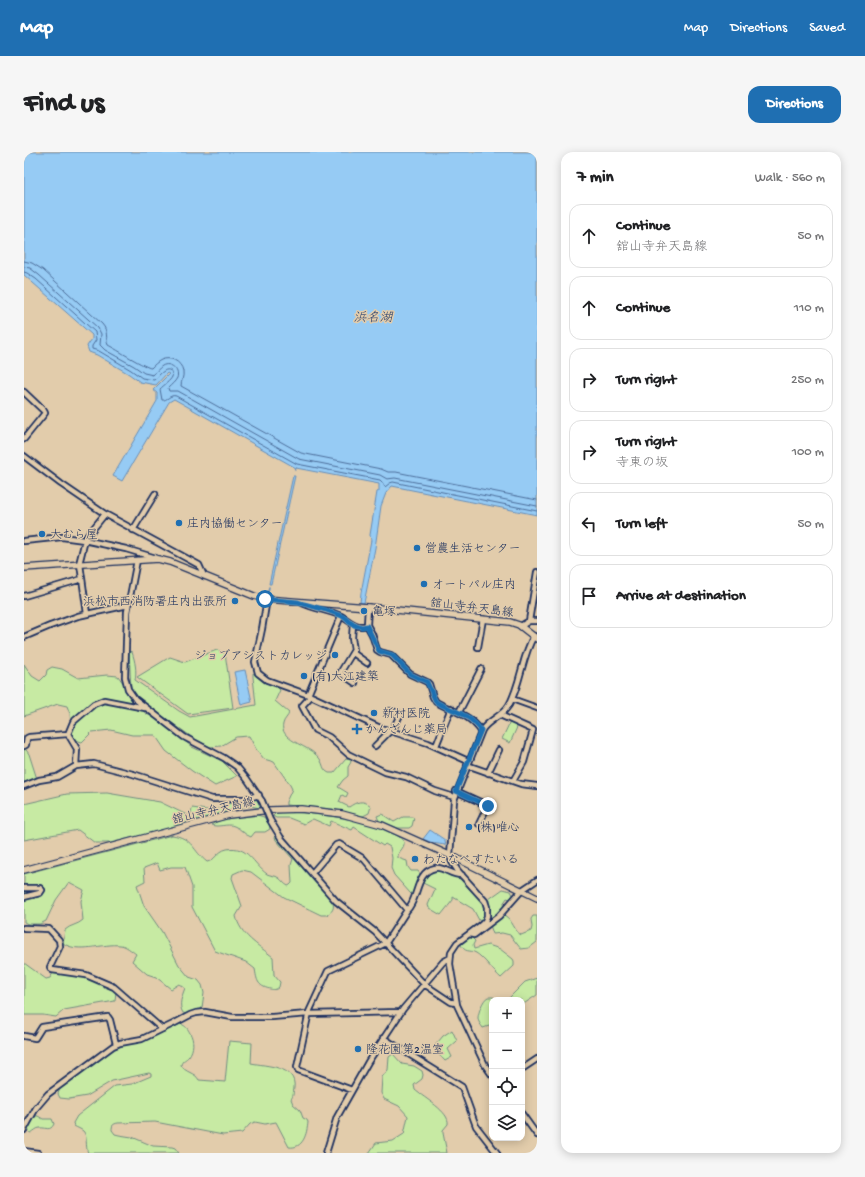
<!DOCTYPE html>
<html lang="en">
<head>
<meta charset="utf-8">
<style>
	:root { --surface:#fff; --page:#f6f6f6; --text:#202124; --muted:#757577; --line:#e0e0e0; --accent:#1f6fb2 }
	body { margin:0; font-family:"Gochi Hand","Klee One",sans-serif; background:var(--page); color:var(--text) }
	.controls { position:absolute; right:12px; bottom:12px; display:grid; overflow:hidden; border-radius:8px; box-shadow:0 2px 10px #0003 }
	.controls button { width:36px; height:36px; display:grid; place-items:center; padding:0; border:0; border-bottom:1px solid var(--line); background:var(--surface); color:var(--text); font:20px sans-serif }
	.stop { position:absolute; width:12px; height:12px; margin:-9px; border:3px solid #1f6fb2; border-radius:50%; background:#fff }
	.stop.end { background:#1f6fb2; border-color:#fff; box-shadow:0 1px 4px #0008 }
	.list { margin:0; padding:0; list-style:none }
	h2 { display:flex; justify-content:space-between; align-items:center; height:52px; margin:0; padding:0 16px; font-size:17px }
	h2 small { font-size:13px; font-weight:400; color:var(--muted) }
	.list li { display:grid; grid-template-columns:26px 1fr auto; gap:12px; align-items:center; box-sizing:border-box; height:64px; margin:0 8px 8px; padding:0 8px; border:1px solid var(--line); border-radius:12px }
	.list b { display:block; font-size:15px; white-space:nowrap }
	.list p { margin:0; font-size:13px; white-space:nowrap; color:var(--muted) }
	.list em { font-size:13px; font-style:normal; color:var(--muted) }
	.icon { flex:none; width:22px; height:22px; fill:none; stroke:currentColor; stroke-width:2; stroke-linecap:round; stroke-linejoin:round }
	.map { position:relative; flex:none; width:513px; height:1001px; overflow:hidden; border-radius:12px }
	header { display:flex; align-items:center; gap:24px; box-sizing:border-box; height:56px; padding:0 20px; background:var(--accent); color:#fff }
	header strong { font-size:19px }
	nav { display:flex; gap:22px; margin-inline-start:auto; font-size:14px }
	.intro { display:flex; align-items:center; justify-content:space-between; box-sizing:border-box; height:96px; padding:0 24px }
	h1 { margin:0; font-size:28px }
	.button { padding:10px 18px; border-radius:12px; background:var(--accent); color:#fff; font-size:14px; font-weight:700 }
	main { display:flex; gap:24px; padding:0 24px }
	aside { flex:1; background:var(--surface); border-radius:12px; box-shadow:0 2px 10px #0003 }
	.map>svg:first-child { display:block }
	.green { fill:#c7eaa3; stroke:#718c80 }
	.water { fill:#96cbf4; stroke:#658db8 }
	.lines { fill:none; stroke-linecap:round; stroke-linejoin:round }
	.shore { stroke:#4c6d9a; stroke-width:1 }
	.stream { stroke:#658db8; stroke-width:1.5 }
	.minor-casing { stroke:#1b2f5e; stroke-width:8 }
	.major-casing { stroke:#1b2f5e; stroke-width:8 }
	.minor { stroke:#e2ccab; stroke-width:4.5 }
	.major { stroke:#e2ccab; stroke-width:5.5 }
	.minor-bridge-casing { stroke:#1b2f5e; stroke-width:8; stroke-linecap:butt }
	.minor-bridge { stroke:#e2ccab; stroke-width:4.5 }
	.route { stroke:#1f6fb2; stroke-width:5 }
	.poi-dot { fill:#1f6fb2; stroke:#e2ccab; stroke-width:1.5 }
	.labels { text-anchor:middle; stroke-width:3; stroke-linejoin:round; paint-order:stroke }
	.poi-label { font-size:12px; fill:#1b2f5e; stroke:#e2ccab; text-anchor:start }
	.street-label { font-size:12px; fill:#1b2f5e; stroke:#e2ccab }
	.water-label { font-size:13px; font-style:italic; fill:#273f6d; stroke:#e2ccab }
</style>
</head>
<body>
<header>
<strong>Map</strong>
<nav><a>Map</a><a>Directions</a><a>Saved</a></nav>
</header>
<div class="intro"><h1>Find us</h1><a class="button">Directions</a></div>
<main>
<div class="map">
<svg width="513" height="1001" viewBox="0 0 513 1001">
	<rect width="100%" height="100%" fill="#e2ccab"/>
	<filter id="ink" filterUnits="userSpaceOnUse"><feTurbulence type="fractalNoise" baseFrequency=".025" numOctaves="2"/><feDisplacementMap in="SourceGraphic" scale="8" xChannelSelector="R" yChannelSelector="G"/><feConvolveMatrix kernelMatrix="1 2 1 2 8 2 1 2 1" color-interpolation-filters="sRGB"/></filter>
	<g filter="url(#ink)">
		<path class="green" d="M193,498L201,501L209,556L164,562L113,525L146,505L161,510Z
			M105,499L108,500C111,509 113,519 111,528L155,559L166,565L232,553L229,525V521L239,530L252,534L256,538L251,549L265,561C264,565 260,567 259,572C255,587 283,594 291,602C293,604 296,606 297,609C300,615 299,618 305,621H310L322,607L325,606L327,610L324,615V624L319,628L314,635L324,641L322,645L318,643L315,650L325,655C332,650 339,647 347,654L345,661L339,664L308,657L262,653V650L268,637L266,633L250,610L240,607L232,597L225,584L212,585L197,594L186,595L169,586L111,544L107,536Z
			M0,512L8,524L16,529L22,523L23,518L28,515L38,517L54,526L83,523L94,524L121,561L137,570L168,595L198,609L213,624L191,634L168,619L142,599L131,583H108L87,578L68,580L58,590L48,587L46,562L43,554L34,552L0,564Z
			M486,570L494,573L486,591L478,587Z
			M0,595L5,602L13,627L0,632Z
			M83,641L136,650L167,665L168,656L190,659L204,652L232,646L236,654V656L226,654L215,656L163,672L86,691H71L54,678L0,688V652L43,642Z
			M267,660C290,661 368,670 380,690C381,697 373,699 374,706L383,709L384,715L387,719H394L396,722L390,743L387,742L370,723L367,716L368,706L366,695L361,692L359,694L330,675L328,678L307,669L305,674L289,667L285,669L280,672L265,666H252L249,664L252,661Z
			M358,662L370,670L379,665H388L390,666L388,674L385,676H374L355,669L353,664Z
			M233,663L240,665L245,672L246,677L241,680H231L227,685C220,683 217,676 210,674C203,671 195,676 187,673C196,666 222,664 233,663Z
			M148,683C169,686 169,699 183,710C191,709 193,699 203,697C224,693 229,712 243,722C247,724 251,723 255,726C258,728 260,732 264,734L266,733L268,731L267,713L269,707L252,688L251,685L252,683L306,745C311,753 311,758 303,763H297L260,745L227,720L218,718L209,722L208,726L218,754L212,764C216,783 234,793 249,805L250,823L256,830L255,835C252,838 250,838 246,837C233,834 233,828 231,817L222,810L191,799L168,755V735L161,715H147L136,718L133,711L120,716L121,729L113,733L120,754L138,780L155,813L165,825L174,828L178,833L180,841L178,856L174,859L163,862L159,861C154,853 158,844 161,836L155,832L147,837L132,825L123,822L108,809L112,802C108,799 101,793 96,793C80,791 53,802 39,791L41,778C46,773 54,773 59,768L57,749L60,738L45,730L32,748L22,769L16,772H4L0,770V722Z
			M415,717L436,727L459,751L460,763L456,770L449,757L429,745V748L417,763L405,756L404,753L411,737L397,730C401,723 407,718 415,717Z
			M479,737L487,739L489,743L486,747L483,746L479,752L480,756L474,763L465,769V747Z
			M480,763C489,768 490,779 497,783L507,779L508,775L507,767L509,764H513V790L505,796L497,797L486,783L478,781L469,782L466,773Z
			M447,785L451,789L449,793L450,797L464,793L476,797L489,807L490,809V814L477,826C470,820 459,805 452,801C445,797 441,802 436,791L442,786Z
			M0,811L22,827L26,826L29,821L58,823L92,839L91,849L40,858L32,865L19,863H0Z
			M513,826V843L498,853V848H483L501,830Z
			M464,845H469L474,848H468V873L459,876C457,873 454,870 454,866C454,861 459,847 464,845Z
			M157,872C162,874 164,877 166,881C170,888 170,897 165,904C162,908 158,908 157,913C161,921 171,920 175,928L201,930L205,889L228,891L227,911C242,914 273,914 270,936C269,941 270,943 267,947L269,952L276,958L279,966L283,968L284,970C283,982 279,997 265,995L252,970L241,972L231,970L226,972L218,981L199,983L131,970L94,971C89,972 88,973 88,978L91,982L95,983L108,985L129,994L148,995L151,996L155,1001H64C61,994 64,984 59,979C57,977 53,976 50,974L49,971L53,964L91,934L108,932L127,924V922L125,921L88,929L63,944L45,947L36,946L34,942L36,936L90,895Z
			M428,878L433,889L424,897L428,905L421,909L409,896L419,884Z
			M369,902L378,912L390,914L398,919L399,923L398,927L390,933L391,938C400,946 426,960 424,972L419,978V981L423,1001H345L352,991L369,989L380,982L384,964L375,954L360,947L357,941L358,925L364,918L365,905Z
			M11,964H14L19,967H28L30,972C26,980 22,975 16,976C13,976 10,979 7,981L5,980L4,975Z"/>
		<path class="water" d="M0,0H513V363L368,334L362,341L357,354L351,396L340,451H336L337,441L347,388L346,383L353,340L355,339V332L272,316L150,247L145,250L98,329L89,324L133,249V241L129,238L145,222L143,221L132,233L116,230L105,222L73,203L65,200L63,194L68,187V183L0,123Z
			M269,324H271L247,432H245Z
			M221,518L228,550L217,553L210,520Z
			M406,678L421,688L422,693C413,692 407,691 399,687Z"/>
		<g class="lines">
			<path class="shore" d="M0,109L8,111L19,118L78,172C85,180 81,186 84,193C92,197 122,216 127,216C130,213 133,210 137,208C146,204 157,209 159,219C160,225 157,229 157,234L277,301L357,317L364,320H372L513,348
				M0,115L6,116L15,123L74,176L77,182L76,193L81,198L110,214L120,221L129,223C132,220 135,216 138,214C146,209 156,218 153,226C151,230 147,233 144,236L145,239H154L275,307L356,323L363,327L371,326L513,354
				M0,120L3,121L12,127L71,180L72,188L68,194V197L75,199L107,218L118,226L130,228C134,225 136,221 140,219C144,216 150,219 148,225C146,229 140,233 136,237L138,248C143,249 146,242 152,244L273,312L356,328L358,330L361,335L366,331L369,330L513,359"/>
			<path class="stream" d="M271,318L272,316
				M243,444L245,435"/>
			<defs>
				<path id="minor" d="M0,240L20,259L21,261L0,287
					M0,304L37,332L81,362L175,413L180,424
					M109,378L131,342
					M60,388L102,397L132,406
					M0,389L38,385L60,388L81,362
					M113,408L103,460L101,525L104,537L111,547L160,585L200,606L213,615L223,627L238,649
					M55,412L61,388
					M56,412L63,462
					M0,444L58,427
					M243,447L238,477L231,510L234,521L243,528L287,544L354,575L404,591L444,609
					M278,451C290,457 305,458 317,464C326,469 332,477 343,473
					M344,455L343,473L348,482L353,498L356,500L367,503L386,522L403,530L405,532L409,545L412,550C430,560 444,561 457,579
					M505,469L513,420
					M329,472L328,486L330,498L316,521L331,531
					M497,474L505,469H513
					M0,485L26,474L54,464L104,453
					M454,495L459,467
					M329,501L343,511
					M284,543L317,464
					M287,544L278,554L291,578L305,585L324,602L361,620L382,625L411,639L430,645
					M488,547L513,556
					M366,559L374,561L376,563L368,579
					M435,560L457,517
					M476,563L509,578L500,610L489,629
					M0,594L2,593L3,586L5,585L44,582
					M351,594L366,579
					M412,594L427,556
					M443,613L497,632L513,634
					M52,614L53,597L44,582L49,570L70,552L80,548L121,556
					M464,621L475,598
					M0,634L15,628L33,625L52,614L70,612L109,622L188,647H221L235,643
					M432,639L467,655
					M246,668L257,686L312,749L351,780L400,832L427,850L432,851
					M455,672L464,653
					M288,721L312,693L315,692L340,707L383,758L363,789L360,792L304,819L285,860L273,915L274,918L328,938
					M0,736H16L18,738L16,741L0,745
					M383,758C395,747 391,720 411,716C419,714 428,724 438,723
					M0,776L25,777L35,788L36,794L26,815L28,818L62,823L90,835L138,877
					M445,782L450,783L475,764L498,738L513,728
					M0,884L11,886L18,875L84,865L86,868L92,892
					M359,886L438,935L452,974L473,1001
					M498,917L513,907
					M468,923L461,913L433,853L426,812L427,800L433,791L457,773L461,769L463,764V755L461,749L434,719L428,710L426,704L430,648L458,578C465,567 478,565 485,553C497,532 498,503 510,484
					M498,962L513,983
					M0,978L12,956L24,942L89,894L96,891L118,887L149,872L166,863L172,861L181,860L208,865H248L284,862L377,860
					M0,999L14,1001
					M302,1001L313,965L344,910L379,857L419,810L426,806"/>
				<path id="major" d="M0,416L134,407L146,410L230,444L241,447L344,455L486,470L495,473L513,487
					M0,718L205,663L246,658L277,657L318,662L358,673L434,707L513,746"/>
			</defs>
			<use href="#minor" class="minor-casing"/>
			<use href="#major" class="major-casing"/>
			<use href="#minor" class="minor"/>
			<use href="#major" class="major"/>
			<defs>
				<path id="minor-bridge" d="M238,649L246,668"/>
			</defs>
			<use href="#minor-bridge" class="minor-bridge-casing"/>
			<use href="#minor-bridge" class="minor-bridge"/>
		</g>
	</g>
	<g class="lines" filter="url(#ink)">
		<path class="route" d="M241,447L274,450L280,452L302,458L318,464L330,473L338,475L343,474L355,499L368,503L386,522L403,530L412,550C430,560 443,560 457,578L432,639L464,654"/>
	</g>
	<g class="poi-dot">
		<circle cx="155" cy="371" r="4"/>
		<circle cx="18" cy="382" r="4"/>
		<circle cx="393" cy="396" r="4"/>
		<circle cx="400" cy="432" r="4"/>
		<circle cx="211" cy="449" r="4"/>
		<circle cx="340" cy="459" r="4"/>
		<circle cx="311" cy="503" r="4"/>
		<circle cx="280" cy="524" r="4"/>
		<circle cx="350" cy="561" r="4"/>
		<path d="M331 571h4v4h4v4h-4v4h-4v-4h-4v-4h4z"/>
		<circle cx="445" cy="675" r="4"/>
		<circle cx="391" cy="707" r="4"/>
		<circle cx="334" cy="897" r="4"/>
	</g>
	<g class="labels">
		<g class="poi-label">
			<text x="163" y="375">庄内協働センター</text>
			<text x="26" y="386">大むら屋</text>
			<text x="401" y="400">営農生活センター</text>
			<text x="408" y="436">オートパル庄内</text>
			<text x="203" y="453" text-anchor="end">浜松市西消防署庄内出張所</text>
			<text x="348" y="463">亀塚</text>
			<text x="303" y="507" text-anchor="end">ジョブアシストカレッジ</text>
			<text x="288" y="528">(有)大江建築</text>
			<text x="358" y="565">新村医院</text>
			<text x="341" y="581">かんざんじ薬局</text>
			<text x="453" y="679">(株)唯心</text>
			<text x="399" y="711">わたなべすたいる</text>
			<text x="342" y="901">隆花園第2温室</text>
		</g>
		<g class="street-label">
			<text transform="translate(448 455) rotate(7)" y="4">舘山寺弁天島線</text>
			<text transform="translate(189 658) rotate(-13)" y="4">舘山寺弁天島線</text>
		</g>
		<g class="water-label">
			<text x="349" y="169">浜名湖</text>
		</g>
	</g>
</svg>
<div class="controls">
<button>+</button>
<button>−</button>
<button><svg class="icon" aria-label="locate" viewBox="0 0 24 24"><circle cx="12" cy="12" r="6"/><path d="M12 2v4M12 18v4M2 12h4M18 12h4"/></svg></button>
<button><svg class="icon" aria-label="layers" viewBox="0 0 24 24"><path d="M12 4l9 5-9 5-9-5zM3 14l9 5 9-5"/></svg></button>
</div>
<div class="stop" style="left:241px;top:447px"></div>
<div class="stop end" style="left:464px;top:654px"></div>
</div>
<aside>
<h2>7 min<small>Walk · 560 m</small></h2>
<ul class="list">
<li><svg class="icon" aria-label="ahead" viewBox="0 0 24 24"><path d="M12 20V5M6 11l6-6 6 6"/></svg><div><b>Continue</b><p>舘山寺弁天島線</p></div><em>50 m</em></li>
<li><svg class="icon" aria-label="ahead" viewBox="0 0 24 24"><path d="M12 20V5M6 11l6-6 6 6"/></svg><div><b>Continue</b></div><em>110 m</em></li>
<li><svg class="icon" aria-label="right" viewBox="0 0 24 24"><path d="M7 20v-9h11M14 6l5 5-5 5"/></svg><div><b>Turn right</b></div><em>250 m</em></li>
<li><svg class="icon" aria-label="right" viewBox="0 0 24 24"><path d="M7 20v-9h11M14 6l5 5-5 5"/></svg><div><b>Turn right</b><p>寺東の坂</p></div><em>100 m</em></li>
<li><svg class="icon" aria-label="left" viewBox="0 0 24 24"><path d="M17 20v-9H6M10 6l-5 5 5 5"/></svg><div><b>Turn left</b></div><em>50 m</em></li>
<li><svg class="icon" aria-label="arrive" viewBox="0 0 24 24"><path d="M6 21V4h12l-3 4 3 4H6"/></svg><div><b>Arrive at destination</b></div></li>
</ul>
</aside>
</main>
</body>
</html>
